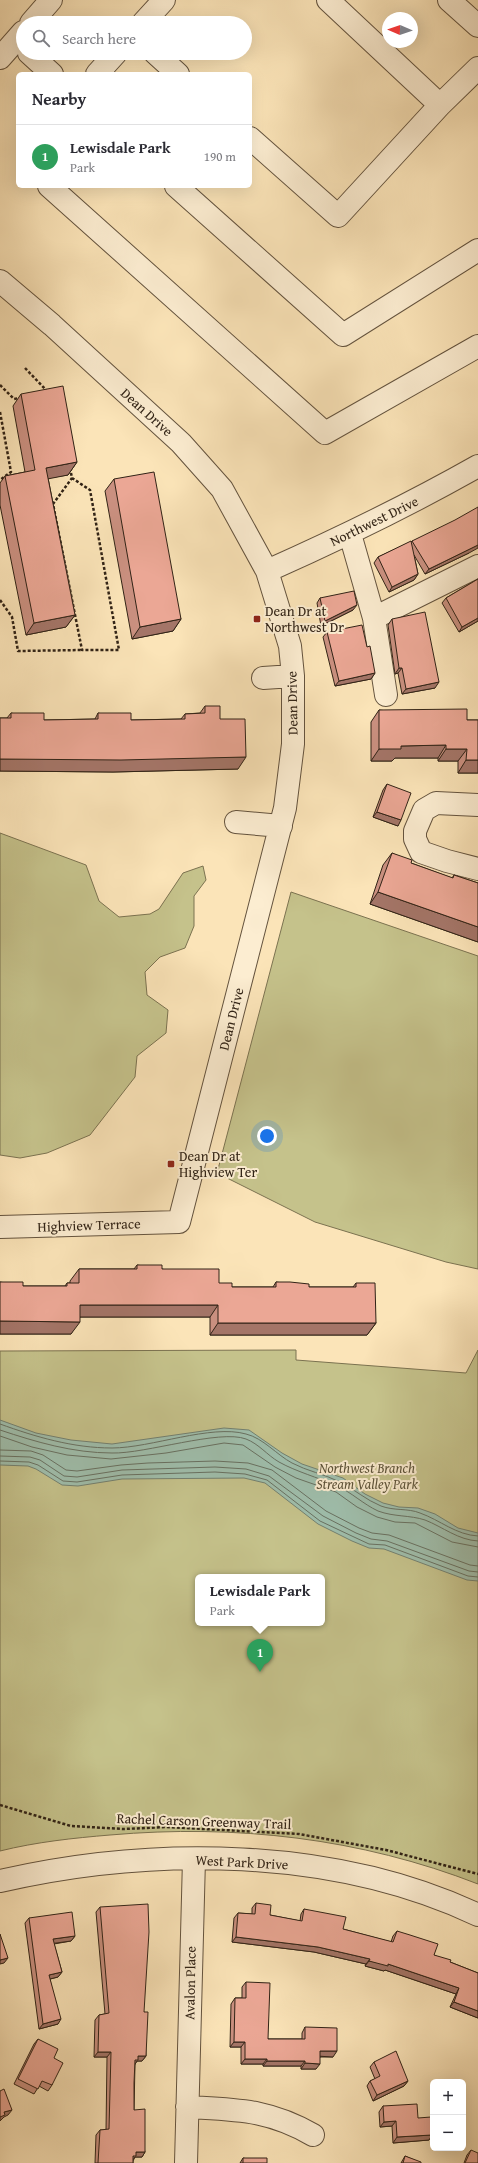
<!DOCTYPE html>
<html lang="en">
<head>
<meta charset="utf-8">
<style>
	:root { --surface:#fff; --page:#f2f2f3; --text:#2b2b33; --muted:#7c7c81; --line:#e1e1e2; --accent:#8f2418 }
	body { margin:0; font-family:"Gentium Book Plus",serif; background:var(--page); color:var(--text) }
	.controls { position:absolute; right:12px; bottom:12px; display:grid; overflow:hidden; border-radius:6px; box-shadow:0 4px 16px #0002 }
	.controls button { width:36px; height:36px; display:grid; place-items:center; padding:0; border:0; border-bottom:1px solid var(--line); background:var(--surface); color:var(--text); font:20px sans-serif }
	.compass { position:absolute; left:382px; top:12px; width:36px; height:36px; border-radius:50%; background:var(--surface); box-shadow:0 4px 16px #0002; rotate:272deg }
	.you { position:absolute; left:267px; top:1136px; width:14px; height:14px; margin:-10px; border:3px solid #fff; border-radius:50%; background:#1a73e8; box-shadow:0 0 0 6px #1a73e833 }
	.badge { display:grid; place-items:center; width:26px; height:26px; border-radius:50%; background:var(--accent); color:#fff; font-size:13px; font-weight:700 }
	.pin { position:absolute; translate:-50% -33px; filter:drop-shadow(0 1px 2px #0008) }
	.pin::after { content:''; position:absolute; top:21px; width:14px; height:12px; background:inherit; clip-path:polygon(0 0,100% 0,50% 100%) }
	.popup { position:absolute; left:195px; top:1574px; width:130px; height:52px; box-sizing:border-box; display:grid; place-content:center; border-radius:6px; background:var(--surface); filter:drop-shadow(0 1px 3px #0005); font-size:13px; white-space:nowrap; color:var(--muted) }
	.popup b { font-size:15px; color:var(--text) }
	.popup::after { content:''; position:absolute; left:50%; top:100%; margin-left:-8px; border:8px solid transparent; border-top-color:var(--surface) }
	.list { margin:0; padding:0; list-style:none }
	h2 { display:flex; justify-content:space-between; align-items:center; height:52px; margin:0; padding:0 16px; font-size:17px }
	h2 small { font-size:13px; font-weight:400; color:var(--muted) }
	.list li { display:grid; grid-template-columns:26px 1fr auto; gap:12px; align-items:center; box-sizing:border-box; height:64px; padding:0 16px; border-top:1px solid var(--line) }
	.list b { display:block; font-size:15px; white-space:nowrap }
	.list p { margin:0; font-size:13px; white-space:nowrap; color:var(--muted) }
	.list em { font-size:13px; font-style:normal; color:var(--muted) }
	.icon { flex:none; width:22px; height:22px; fill:none; stroke:currentColor; stroke-width:2; stroke-linecap:round; stroke-linejoin:round }
	.map { position:relative; flex:none; width:478px; height:2163px; overflow:hidden }
	.search { position:absolute; background:var(--surface); box-shadow:0 4px 16px #0002; left:16px; top:16px; width:236px; height:44px; display:flex; align-items:center; gap:10px; box-sizing:border-box; padding:0 14px; border-radius:22px; color:var(--muted); font-size:15px }
	.panel { position:absolute; background:var(--surface); box-shadow:0 4px 16px #0002; left:16px; top:72px; width:236px; height:116px; border-radius:6px }
	.map>svg:first-child { display:block }
	.green { fill:#c5c28b; stroke:#7b7250; fill-rule:evenodd }
	.water { fill:#9fbfad; stroke:#738171 }
	.lines { fill:none; stroke-linecap:round; stroke-linejoin:round }
	.shore { stroke:#687162; stroke-width:1 }
	.minor-casing { stroke:#64533e; stroke-width:24 }
	.path { stroke:#312316; stroke-width:2.5; stroke-dasharray:3 2; stroke-linecap:butt }
	.minor { stroke:#fcedd1; stroke-width:22 }
	.wall { fill:#ca9080; stroke:#312316 }
	.shaded-wall { fill:#a47568; stroke:#312316 }
	.building { fill:#eba795; stroke:#312316 }
	.poi-dot { fill:#8f2418; stroke:#fcedd1; stroke-width:1.5 }
	.labels { text-anchor:middle; stroke-width:4; stroke-linejoin:round; paint-order:stroke }
	.street-label { font-size:14px; fill:#312316; stroke:#fcedd1 }
	.poi-label { font-size:14px; fill:#312316; stroke:#fcedd1; text-anchor:start }
	.park-label { font-size:14px; font-style:italic; fill:#5d5339; stroke:#fcedd1 }
</style>
</head>
<body>
<div class="map">
<svg width="478" height="2163" viewBox="0 0 478 2163">
	<rect width="100%" height="100%" fill="#fbe4b8"/>
	<filter id="stains"><feTurbulence type="fractalNoise" baseFrequency=".005" numOctaves="4"/><feColorMatrix values="0 0 0 0 .2 0 0 0 0 .09 0 0 0 0 .02 0 0 0 .5 -.17"/></filter>
	<radialGradient id="worn" r=".72"><stop offset=".6" stop-color="#630" stop-opacity="0"/><stop offset="1" stop-color="#630" stop-opacity=".3"/></radialGradient>
	<path class="green" d="M0,833L86,865L99,901L119,917L150,914L159,909L183,873L203,866L206,880L194,896V926L185,948L160,957L145,972L147,995L168,1010L166,1033L137,1056L135,1077L90,1135L47,1153L20,1158L0,1155Z
		M291,892L478,956V1269L446,1262L315,1222L217,1173Z
		M296,1350V1360L466,1373L478,1350V1884C360,1838 236,1824 110,1835C74,1838 36,1842 0,1851V1351ZM198,1577H322V1623H198Z"/>
	<path class="water" d="M0,1420L36,1433L71,1440L112,1444L224,1428L249,1430L282,1453L302,1464L343,1478L365,1494L383,1503L399,1507L418,1508L435,1514L458,1528L478,1533V1581L467,1580L384,1549L369,1548L352,1541L318,1524L265,1483L244,1478L122,1479L78,1486L62,1485L36,1469L28,1466L0,1465Z"/>
	<g class="lines">
		<path class="shore" d="M0,1424C36,1437 73,1448 112,1448C151,1448 211,1424 246,1434C263,1438 277,1455 292,1463C307,1471 324,1474 340,1482C354,1489 366,1500 381,1506C394,1511 408,1508 420,1513C440,1520 456,1535 478,1536
			M0,1430C36,1442 73,1453 112,1453C145,1454 220,1429 246,1439C259,1444 267,1455 279,1462C297,1472 317,1477 337,1486C351,1492 363,1504 378,1511C394,1517 410,1515 425,1520C443,1527 458,1540 478,1541
			M0,1436L32,1447L67,1455L111,1459L166,1453L224,1443L243,1445L275,1467L296,1478L336,1492L357,1507L377,1517L395,1522L415,1523L452,1542L478,1547
			M0,1450L31,1451L43,1455L66,1470L77,1471L121,1465L148,1463L215,1461L248,1463L272,1470L326,1511L359,1528L372,1533L389,1535L470,1565L478,1566
			M0,1456L30,1457L40,1460L64,1476L77,1477L122,1470L215,1467L246,1469L269,1476L323,1516L356,1533L371,1539L387,1541L469,1571L478,1572
			M0,1461L29,1462L38,1465L63,1481L77,1482L122,1475L215,1472L245,1474L267,1480L320,1521L354,1537L369,1544L385,1545L468,1576L478,1577"/>
		<defs>
			<path id="minor" d="M328,0L440,105L478,68
				M449,0L478,26
				M31,23L51,0
				M143,23L164,0
				M29,53L52,74
				M155,53L178,74
				M0,58L23,32
				M97,74L116,53
				M250,138L338,216L440,105
				M49,186L325,433L478,346
				M176,186L343,335L478,250
				M0,281L52,325L181,443L222,489L267,571L290,646L293,676V744L285,808L179,1222L0,1227
				M350,534L374,618L386,695
				M267,571C339,539 409,505 478,466
				M374,618L478,566
				M263,678L293,676
				M478,805L436,803L424,810L415,831V839L421,852L447,861L478,869
				M236,822L281,826
				M0,1881C153,1846 334,1847 478,1915
				M187,2107C237,2110 268,2109 313,2135
				M186,2163L194,1859"/>
		</defs>
		<use href="#minor" class="minor-casing"/>
		<path class="path" d="M25,368L47,391
			M0,385L14,399L19,398
			M0,412L11,472L0,480
			M70,468L72,478L90,490L119,650H82L53,504L72,478
			M0,600L12,617L18,651L82,650
			M0,1805L71,1826L124,1829L166,1827L299,1834L386,1850L478,1874"/>
		<use href="#minor" class="minor"/>
	</g>
	<path class="wall" d="M21,394L77,462L68,475L48,478L75,615L66,627L26,635L0,505V483L5,476L25,472L13,406Z
		M114,479L181,619L173,631L132,639L105,491Z
		M412,541L469,553L425,574L414,555L418,574L414,580L389,592L374,563L378,557L411,542Z
		M478,579V621L459,632L442,603L446,598Z
		M320,598L353,610L321,626L317,603Z
		M392,619L435,688L402,694L398,673L395,674L388,625Z
		M327,632L375,673L371,679L335,686L323,637Z
		M205,706L220,719L238,769L113,772L0,771V718H7L11,713L44,720L95,719L98,713L131,720L181,719L185,714L200,713Z
		M379,710L467,720H478V773H458V761H438V758H395L392,761H371V722Z
		M387,784L398,826L373,817L383,790Z
		M392,853L411,863L452,878L454,875L478,883V942L370,904L383,865Z
		M137,1265L162,1269L232,1287H273L276,1282L309,1287H353L356,1283L376,1323L367,1335H210V1317H80L71,1334H0V1282L23,1286H65L67,1283H70V1281L79,1269H134Z
		M256,1903L270,1915L300,1921L301,1914L304,1909L343,1929L391,1942L393,1936L397,1931L434,1955L450,1962L478,1973V2018L450,2007L456,1994L385,1970L384,1971L365,1966L366,1964L314,1952L232,1942L234,1918L238,1913L252,1914V1908Z
		M100,1907L144,2012L146,2056L142,2061H137L135,2064L134,2110L145,2152L142,2157H135L133,2161V2163H95L96,2135L100,2130H106L107,2057H94L95,2020L99,2015L105,2014L96,1912Z
		M29,1918L75,1936L71,1941L54,1944L62,1972L58,1977L50,1979L58,2024L39,2029L25,1923Z
		M246,1982L268,2039H302V2033L305,2027L333,2057H320L316,2069H301V2066H263V2064H241V2047H230L231,2004L235,1998H242V1987Z
		M38,2039L54,2058L52,2085L48,2091L39,2086L34,2094L14,2084L34,2044Z
		M374,2062L408,2081L404,2086L373,2101L367,2086L370,2081L375,2079L370,2067Z
		M383,2106L418,2118L432,2135L429,2140L393,2143L392,2126L380,2127L379,2112Z
		M471,2150L478,2163H464L467,2155Z
		M405,2156L421,2163H401Z
		M243,2158L267,2163H240Z"/>
	<path class="shaded-wall" d="M77,462L68,475L37,481L46,468Z
		M478,545V548L469,553L425,574L429,569Z
		M418,574L414,580L389,592L392,587Z
		M357,605L353,610L321,626L325,621Z
		M75,615L66,627L26,635L34,623Z
		M478,618V621L459,632L462,627Z
		M181,619L173,631L132,639L140,627Z
		M399,668H402L398,673L395,674Z
		M375,673L371,679L335,686L339,681Z
		M439,682L435,688L402,694L406,689Z
		M446,745L438,758H395L392,761H371L379,749L401,746Z
		M446,749H467L458,761H438Z
		M246,757L238,769L113,772L0,771V759Z
		M466,760H478V773H458Z
		M377,812L401,820L398,826L373,817Z
		M378,892L478,927V942L370,904Z
		M80,1305H218L210,1317H71Z
		M0,1321L80,1322L71,1334H0Z
		M218,1323H376L367,1335H210Z
		M75,1936L71,1941L49,1944L53,1939Z
		M236,1937L318,1947L370,1959L366,1964L314,1952L232,1942Z
		M8,1958L4,1963L0,1964V1960Z
		M369,1961L388,1964L459,1988L456,1994L385,1970L384,1971L365,1966Z
		M62,1972L58,1977L46,1980L49,1975Z
		M454,2002L478,2011V2018L450,2007Z
		M61,2019L58,2024L39,2029L43,2024Z
		M234,2042H245L241,2047H230Z
		M320,2051H337L333,2057L316,2056Z
		M98,2052H111L107,2057H94Z
		M138,2056H146L142,2061H137L134,2066L131,2065Z
		M245,2059H267L263,2064H241Z
		M267,2061H305L301,2066H263Z
		M305,2063L320,2064L316,2069H301Z
		M408,2081L404,2086L373,2101L377,2095Z
		M12,2110L8,2115L4,2117L0,2121V2117L4,2112Z
		M396,2121L392,2126L380,2127L384,2122Z
		M432,2135L429,2140L393,2143L397,2137Z
		M136,2152H145L142,2157H135L132,2161H130Z"/>
	<path class="building" d="M63,386L77,462L46,468L75,615L34,623L5,476L35,470L21,394Z
		M154,472L181,619L140,627L114,479Z
		M478,507V545L429,569L412,541L455,520Z
		M411,541L418,574L392,587L378,557Z
		M478,579V618L462,627L446,598Z
		M354,591L357,605L325,621L320,598Z
		M425,612L439,682L406,689L402,668H399L392,619Z
		M362,625L367,647L370,646L375,673L339,681L327,632Z
		M205,706H220V719H245L246,757L121,760L0,759V718H11V713H44V720L98,719V713H131V720L185,719V714L205,713Z
		M467,709V720H478V760H466L467,749H446V745L401,746V749H379V710Z
		M387,784L411,793L401,820L377,812Z
		M392,853L412,860L411,863L453,878L454,875L478,883V927L378,892Z
		M137,1265H162V1269H219V1283H232V1287H276V1282H290L309,1284V1287H356V1283H375L376,1323H218V1305H80V1322L0,1321V1282H23V1286H67V1283H79V1269H137Z
		M256,1903L271,1905L270,1915L302,1921L304,1909L346,1917L343,1929L393,1942L397,1931L410,1935L438,1944L434,1955L451,1960L450,1962L478,1973V2011L454,2002L459,1988L388,1964V1966L369,1961L370,1959L318,1947L236,1937L238,1913L255,1914Z
		M148,1904L149,1932L144,2012H148L146,2056H138V2060H135L134,2083V2110L145,2109V2152H136V2156H133V2163H98L100,2130L109,2129L111,2052H98L99,2015L109,2013L100,1907Z
		M72,1912L75,1936L53,1939L62,1972L49,1975L61,2019L43,2024L29,1918Z
		M0,1934L8,1958L0,1960Z
		M246,1982L270,1983L268,2039H305V2027L337,2028V2051H320V2064L305,2063V2061H267V2059H245V2042H234L235,1998H246Z
		M38,2039L58,2049L54,2058L63,2063L52,2085L42,2081L38,2089L18,2079Z
		M396,2051L408,2081L377,2095L370,2081L380,2076L374,2062Z
		M4,2089L12,2110L4,2112L5,2115L0,2117V2091Z
		M417,2104L418,2118L431,2117L432,2135L397,2137L396,2121L384,2122L383,2106Z
		M471,2150L478,2153V2163H465Z
		M405,2156L421,2162V2163H403Z
		M243,2158H267V2163H243Z"/>
	<g class="poi-dot">
		<rect x="253" y="615" width="8" height="8" rx="2"/>
		<rect x="167" y="1160" width="8" height="8" rx="2"/>
	</g>
	<g class="labels">
		<g class="street-label">
			<text transform="translate(147 412) rotate(42)" y="5">Dean Drive</text>
			<text transform="translate(374 521) rotate(-26)" y="5">Northwest Drive</text>
			<text transform="translate(292 703) rotate(-91)" y="5">Dean Drive</text>
			<text transform="translate(231 1019) rotate(-76)" y="5">Dean Drive</text>
			<text transform="translate(89 1225) rotate(-2)" y="5">Highview Terrace</text>
			<text transform="translate(204 1821) rotate(2)" y="5">Rachel Carson Greenway Trail</text>
			<text transform="translate(242 1862) rotate(3)" y="5">West Park Drive</text>
			<text transform="translate(190 1983) rotate(-89)" y="5">Avalon Place</text>
		</g>
		<g class="poi-label">
			<text x="265" y="616">Dean Dr at<tspan x="265" dy="16">Northwest Dr</tspan></text>
			<text x="179" y="1161">Dean Dr at<tspan x="179" dy="16">Highview Ter</tspan></text>
		</g>
		<g class="park-label">
			<text x="367" y="1473">Northwest Branch<tspan x="367" dy="16">Stream Valley Park</tspan></text>
		</g>
	</g>
	<rect width="100%" height="100%" filter="url(#stains)"/>
	<rect width="100%" height="100%" fill="url(#worn)"/>
</svg>
<div class="controls">
<button>+</button>
<button>−</button>
</div>
<svg class="compass" viewBox="-18 -18 36 36"><path d="M0-13l5 13h-10z" fill="#e53935"/><path d="M0 13l5-13h-10z" fill="#7c7c81"/></svg>
<div class="you"></div>
<div class="pin badge" style="left:260px;top:1672px;background:#2e9e5b">1</div>
<div class="popup"><b>Lewisdale Park</b>Park</div>
<div class="search"><svg class="icon" aria-label="search" viewBox="0 0 24 24"><circle cx="10" cy="10" r="6"/><path d="M15 15l6 6"/></svg>Search here</div>
<section class="panel">
<h2>Nearby<small></small></h2>
<ul class="list">
<li><span class="badge" style="background:#2e9e5b">1</span><div><b>Lewisdale Park</b><p>Park</p></div><em>190 m</em></li>
</ul>
</section>
</div>
</body>
</html>
